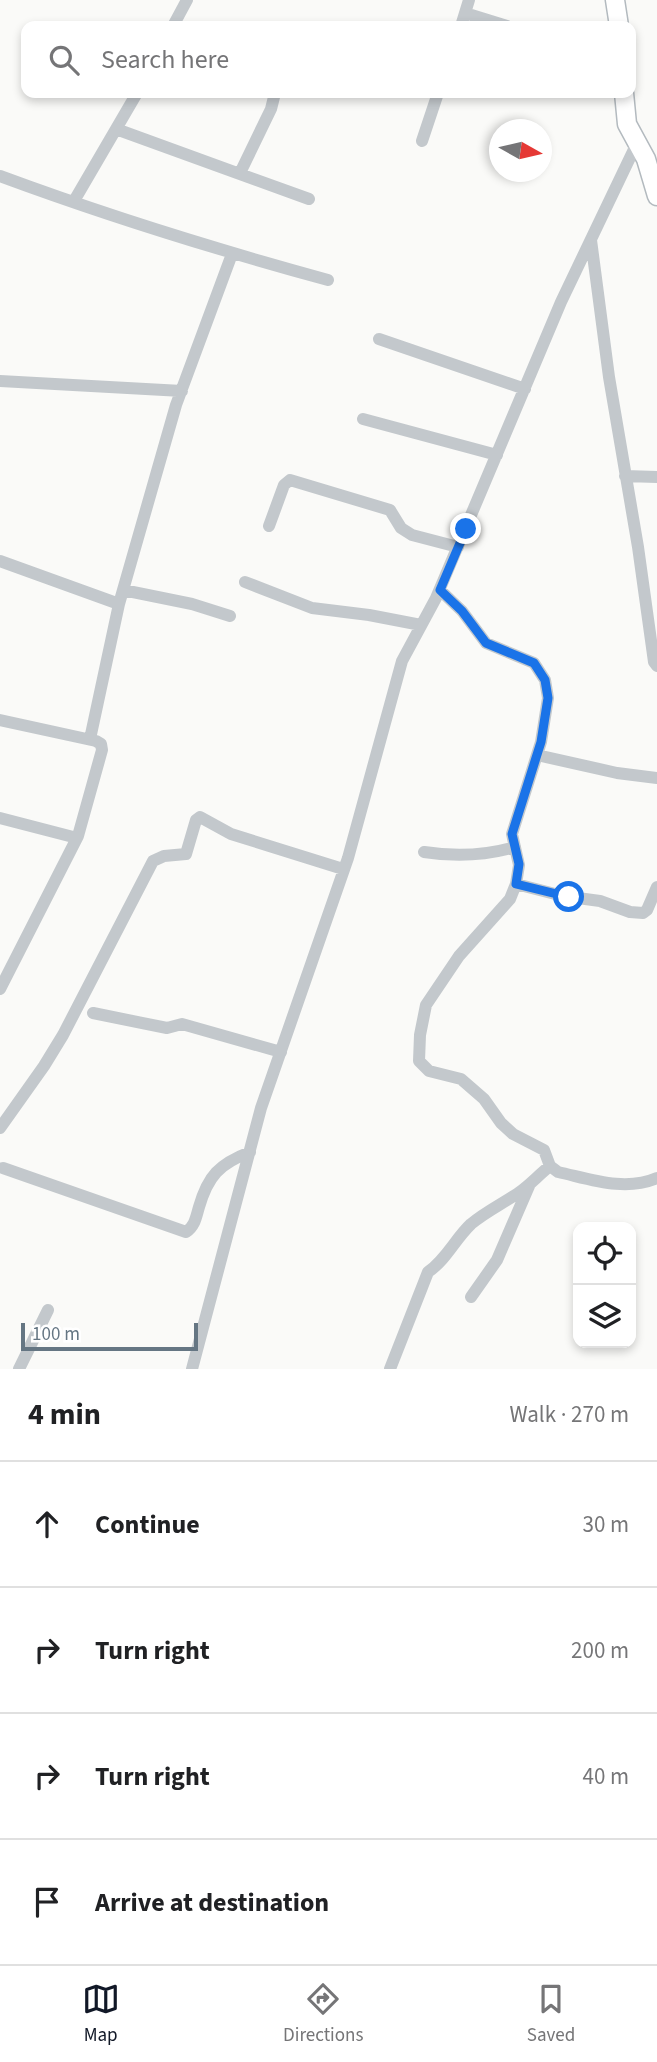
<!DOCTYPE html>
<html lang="en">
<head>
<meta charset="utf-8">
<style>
	:root { --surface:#fff; --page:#f2f2f2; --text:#202124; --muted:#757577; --line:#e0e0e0; --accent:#111827 }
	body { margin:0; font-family:"Source Sans 3",sans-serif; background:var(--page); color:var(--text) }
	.controls { position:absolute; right:21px; bottom:21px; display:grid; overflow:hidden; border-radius:14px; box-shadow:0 4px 10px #0003 }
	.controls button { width:63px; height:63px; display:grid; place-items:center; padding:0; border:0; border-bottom:2px solid var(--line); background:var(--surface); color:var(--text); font:35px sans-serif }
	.compass { position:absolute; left:489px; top:119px; width:63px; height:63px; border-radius:50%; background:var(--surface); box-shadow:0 4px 10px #0003; rotate:98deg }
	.scale { position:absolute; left:21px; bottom:18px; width:177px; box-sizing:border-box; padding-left:7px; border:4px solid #657683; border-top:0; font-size:19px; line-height:24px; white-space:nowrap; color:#657683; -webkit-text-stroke:5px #fff; paint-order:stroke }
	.stop { position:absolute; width:21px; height:21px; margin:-16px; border:5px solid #1a73e8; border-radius:50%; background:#fff }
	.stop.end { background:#1a73e8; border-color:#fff; box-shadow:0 2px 7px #0008 }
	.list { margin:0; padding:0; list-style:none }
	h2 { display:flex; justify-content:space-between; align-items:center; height:91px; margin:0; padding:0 28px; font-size:30px }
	h2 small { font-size:23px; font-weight:400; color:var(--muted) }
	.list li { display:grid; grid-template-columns:46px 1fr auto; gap:21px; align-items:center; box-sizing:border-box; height:126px; padding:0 28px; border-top:2px solid var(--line) }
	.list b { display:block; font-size:26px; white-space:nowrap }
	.list em { font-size:23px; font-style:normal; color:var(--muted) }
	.icon { flex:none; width:38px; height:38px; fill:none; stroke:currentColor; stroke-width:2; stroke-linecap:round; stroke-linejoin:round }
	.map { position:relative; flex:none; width:657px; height:1369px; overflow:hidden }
	.search { position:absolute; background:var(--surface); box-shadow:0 4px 10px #0003; left:21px; right:21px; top:21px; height:77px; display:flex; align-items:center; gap:18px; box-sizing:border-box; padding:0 24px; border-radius:14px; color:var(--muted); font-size:26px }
	.sheet { height:595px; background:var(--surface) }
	nav { display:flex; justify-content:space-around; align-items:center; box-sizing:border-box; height:98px; border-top:2px solid var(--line); background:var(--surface); font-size:19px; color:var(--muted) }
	nav a { display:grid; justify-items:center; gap:4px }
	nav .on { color:var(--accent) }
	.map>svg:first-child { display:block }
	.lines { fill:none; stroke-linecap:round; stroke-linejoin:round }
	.secondary-casing { stroke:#b3babf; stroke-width:21 }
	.street { stroke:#c3c8cc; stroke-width:12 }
	.secondary { stroke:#fff; stroke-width:18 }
	.route { stroke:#1a73e8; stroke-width:9 }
</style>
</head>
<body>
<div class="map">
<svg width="657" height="1369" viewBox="0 0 657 1369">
	<rect width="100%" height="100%" fill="#fafaf8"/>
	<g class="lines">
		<defs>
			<path id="secondary" d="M615,0L619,26
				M624,93L627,124L646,159L657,196"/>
		</defs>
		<use href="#secondary" class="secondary-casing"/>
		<path class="street" d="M465,13L507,26
			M173,26L187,0
			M461,26L469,0
			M116,129L309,199
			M422,141L438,93
			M240,173L271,109L275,93
			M0,176C108,216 218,250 328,280
			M74,201L137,93
			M591,240L609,377L638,547L654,662L657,666
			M379,339L525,389
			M0,381L182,391
			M363,419L497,455
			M625,476L657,477
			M269,526L284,485L290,480L390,510L401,528L412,535L458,547
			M0,561L119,604
			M245,582L312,608L369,615L421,625
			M123,590L192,604L230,616
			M440,590L462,611L486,643L534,663L545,680L548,698L541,742L512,834L519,865L516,884L510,899L459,956L426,1005L420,1035L419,1061L429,1071L461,1079L484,1099L501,1123L513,1134L544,1150L550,1166L558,1172C590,1179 625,1192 657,1178
			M0,720L96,741L101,744L102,750L78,836L0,989
			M90,739L119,604L176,405L232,254
			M537,755L617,773L657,778
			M0,818L77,838
			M424,852C456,857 484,856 515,847
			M516,884L563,896L600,901L630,912L643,913L647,910L657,887
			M93,1013L167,1028L182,1024L281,1052
			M0,1128L44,1066L63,1035L153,861L164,856L186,854L196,820L200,817L231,834L343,869
			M3,1168L186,1232C195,1226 196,1217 199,1207C208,1176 219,1164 250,1152
			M471,1297L497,1260L529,1186
			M19,1369L48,1310
			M192,1369L261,1108L348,858L402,661L436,598L561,302L637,143
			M390,1369L428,1272C446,1260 455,1239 471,1224C484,1213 498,1206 512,1197C527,1189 537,1176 550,1166"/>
		<use href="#secondary" class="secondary"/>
	</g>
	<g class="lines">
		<path class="route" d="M466,529L440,590L462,611L486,643L534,663L545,680L548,698L541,742L512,834L519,864L516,884L569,897"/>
	</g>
</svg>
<div class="controls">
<button><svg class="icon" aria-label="locate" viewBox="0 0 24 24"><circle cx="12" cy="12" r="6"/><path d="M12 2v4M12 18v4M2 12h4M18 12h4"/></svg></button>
<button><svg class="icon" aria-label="layers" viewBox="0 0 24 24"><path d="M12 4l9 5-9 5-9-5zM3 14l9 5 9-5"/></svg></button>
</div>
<svg class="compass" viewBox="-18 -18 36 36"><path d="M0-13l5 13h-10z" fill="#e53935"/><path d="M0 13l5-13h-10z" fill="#757577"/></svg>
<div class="scale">100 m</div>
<div class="stop" style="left:569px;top:897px"></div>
<div class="stop end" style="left:466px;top:529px"></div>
<div class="search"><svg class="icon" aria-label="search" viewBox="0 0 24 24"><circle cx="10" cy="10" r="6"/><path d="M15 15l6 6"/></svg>Search here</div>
</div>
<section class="sheet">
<h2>4 min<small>Walk · 270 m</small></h2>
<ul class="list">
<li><svg class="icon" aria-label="ahead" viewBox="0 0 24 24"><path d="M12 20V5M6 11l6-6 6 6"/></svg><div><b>Continue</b></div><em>30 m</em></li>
<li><svg class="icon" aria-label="right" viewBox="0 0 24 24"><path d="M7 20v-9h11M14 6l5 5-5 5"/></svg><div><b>Turn right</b></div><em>200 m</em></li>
<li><svg class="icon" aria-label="right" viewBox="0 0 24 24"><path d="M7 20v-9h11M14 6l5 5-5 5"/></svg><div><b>Turn right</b></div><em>40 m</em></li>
<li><svg class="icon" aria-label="arrive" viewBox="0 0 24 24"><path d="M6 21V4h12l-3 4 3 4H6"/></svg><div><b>Arrive at destination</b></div></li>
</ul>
</section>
<nav>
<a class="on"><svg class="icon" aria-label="map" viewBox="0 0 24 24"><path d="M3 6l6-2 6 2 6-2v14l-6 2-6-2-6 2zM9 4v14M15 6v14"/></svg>Map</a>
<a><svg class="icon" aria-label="directions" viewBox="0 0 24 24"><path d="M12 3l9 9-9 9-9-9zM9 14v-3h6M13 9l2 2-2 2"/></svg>Directions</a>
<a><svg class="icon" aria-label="saved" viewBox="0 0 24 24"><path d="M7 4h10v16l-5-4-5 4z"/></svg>Saved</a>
</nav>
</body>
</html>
